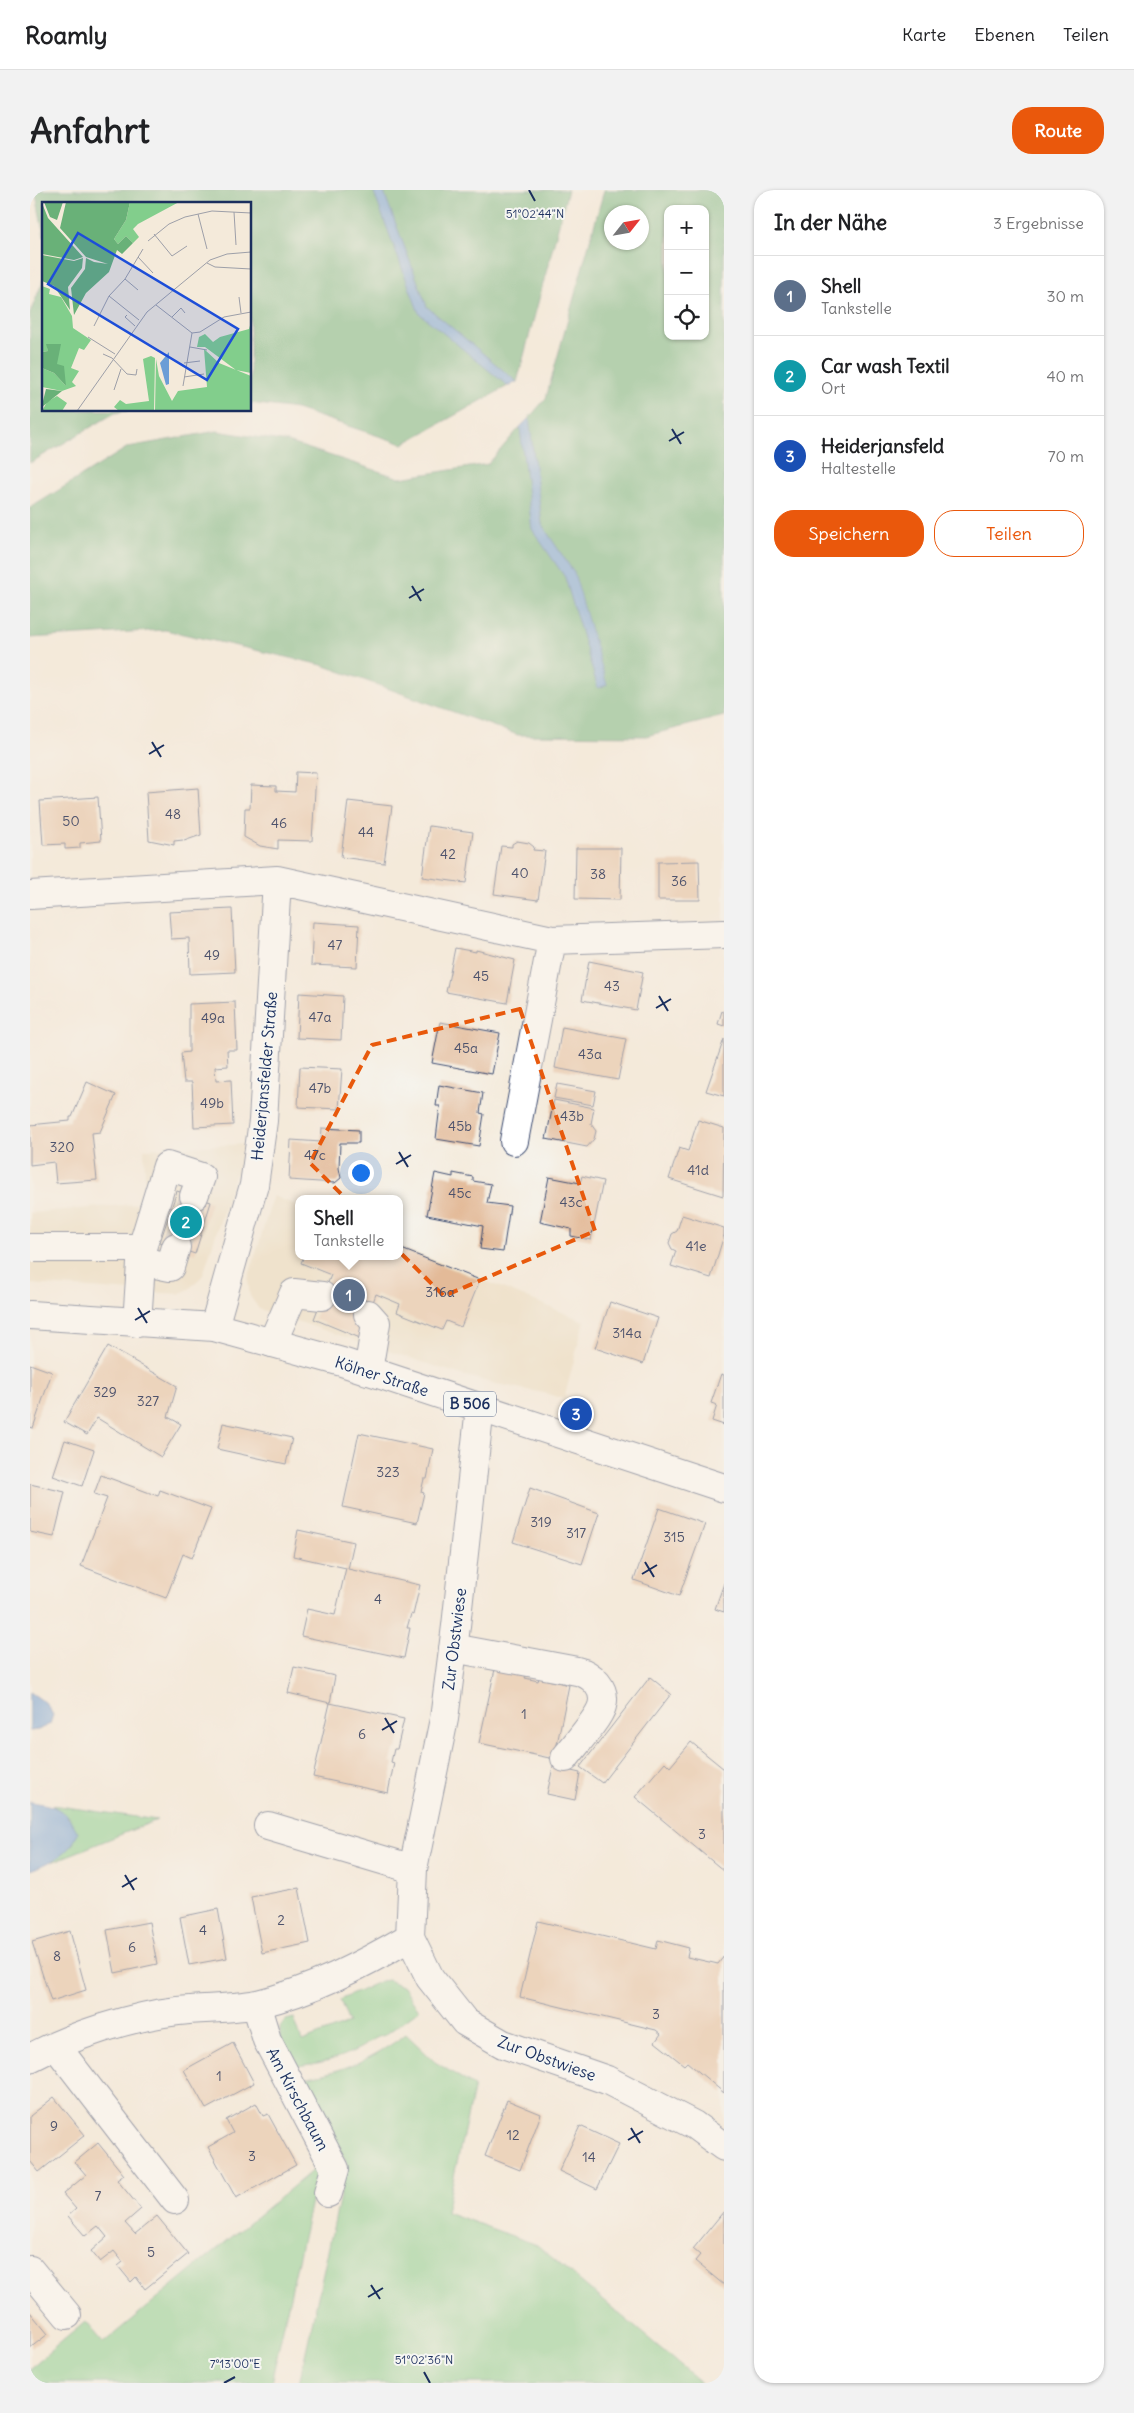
<!DOCTYPE html>
<html lang="de">
<head>
<meta charset="utf-8">
<style>
	:root { --surface:#fff; --page:#f2f2f2; --text:#202124; --muted:#757577; --line:#e0e0e0; --accent:#ea580c }
	body { margin:0; font-family:Delius,sans-serif; background:var(--page); color:var(--text) }
	.controls { position:absolute; right:15px; top:15px; display:grid; overflow:hidden; border-radius:10px; box-shadow:0 1px 4px #0004 }
	.controls button { width:45px; height:45px; display:grid; place-items:center; padding:0; border:0; border-bottom:1px solid var(--line); background:var(--surface); color:var(--text); font:25px sans-serif }
	.compass { position:absolute; left:574px; top:15px; width:45px; height:45px; border-radius:50%; background:var(--surface); box-shadow:0 1px 4px #0004; rotate:59deg }
	.you { position:absolute; left:330px; top:982px; width:18px; height:18px; margin:-12px; border:4px solid #fff; border-radius:50%; background:#1a73e8; box-shadow:0 0 0 8px #1a73e833 }
	.badge { display:grid; place-items:center; width:32px; height:32px; border-radius:50%; background:var(--accent); color:#fff; font-size:16px; font-weight:700 }
	.pin { position:absolute; translate:-50% -50%; border:2px solid #fff; box-shadow:0 1px 5px #0006 }
	.popup { position:absolute; left:265px; top:1005px; width:108px; height:65px; box-sizing:border-box; display:grid; place-content:center; border-radius:10px; background:var(--surface); filter:drop-shadow(0 1px 4px #0005); font-size:16px; white-space:nowrap; color:var(--muted) }
	.popup b { font-size:19px; color:var(--text) }
	.popup::after { content:''; position:absolute; left:50%; top:100%; margin-left:-10px; border:10px solid transparent; border-top-color:var(--surface) }
	.list { margin:0; padding:0; list-style:none }
	h2 { display:flex; justify-content:space-between; align-items:center; height:65px; margin:0; padding:0 20px; font-size:21px }
	h2 small { font-size:16px; font-weight:400; color:var(--muted) }
	.list li { display:grid; grid-template-columns:32px 1fr auto; gap:15px; align-items:center; box-sizing:border-box; height:80px; padding:0 20px; border-top:1px solid var(--line) }
	.list b { display:block; font-size:19px; white-space:nowrap }
	.list p { margin:0; font-size:16px; white-space:nowrap; color:var(--muted) }
	.list em { font-size:16px; font-style:normal; color:var(--muted) }
	.actions { display:flex; gap:10px; padding:15px 20px }
	.actions a { flex:1; padding:11px 0; border:1px solid var(--accent); border-radius:20px; text-align:center; font-size:18px; color:var(--accent) }
	.actions .main { background:var(--accent); color:#fff }
	.icon { flex:none; width:28px; height:28px; fill:none; stroke:currentColor; stroke-width:2; stroke-linecap:round; stroke-linejoin:round }
	.map { position:relative; flex:none; width:694px; height:2193px; overflow:hidden; border-radius:20px }
	header { display:flex; align-items:center; gap:30px; box-sizing:border-box; height:70px; padding:0 25px; background:var(--surface); border-bottom:1px solid var(--line) }
	header strong { font-size:24px }
	nav { display:flex; gap:28px; margin-inline-start:auto; font-size:18px }
	.intro { display:flex; align-items:center; justify-content:space-between; box-sizing:border-box; height:120px; padding:0 30px }
	h1 { margin:0; font-size:35px }
	.button { padding:12px 22px; border-radius:20px; background:var(--accent); color:#fff; font-size:18px; font-weight:700 }
	main { display:flex; gap:30px; padding:0 30px }
	aside { flex:1; background:var(--surface); border-radius:20px; box-shadow:0 1px 4px #0004 }
	.map>svg:first-child { display:block }
	.built { fill:#e9d9ba }
	.green { fill:#82ce8c; stroke:#4e7e75 }
	.forest { fill:#69b178; stroke:#42706b; fill-rule:evenodd }
	.water { fill:#6b9dd6; stroke:#43669a }
	.building { fill:#e3ba98 }
	.lines { fill:none; stroke-linecap:round; stroke-linejoin:round }
	.minor-tunnel { stroke:#c9c5c1; stroke-width:28; stroke-dasharray:28 14; stroke-linecap:butt }
	.minor-casing { stroke:#3c4b71; stroke-width:30 }
	.major-casing { stroke:#3c4b71; stroke-width:30 }
	.minor { stroke:#fff; stroke-width:28 }
	.major { stroke:#fff; stroke-width:28 }
	.marked { fill:none; stroke:#e8590c; stroke-width:4; stroke-dasharray:10 6; stroke-linejoin:round }
	.ticks { fill:none; stroke:#1b2f5e; stroke-width:2 }
	.labels { text-anchor:middle; stroke-width:4; stroke-linejoin:round; paint-order:stroke }
	.number-label { font-size:14px; fill:#4d526c }
	.shield { fill:#f6f6f2; stroke:#5d6b8a; stroke-width:1 }
	.shield-label { font-size:15px; font-weight:bold; fill:#1b2f5e }
	.street-label { font-size:16px; fill:#1b2f5e; stroke:#f6f6f2 }
	.inset-road { fill:none; stroke:#9d9fa8; stroke-width:1 }
	.view { fill:#1d4ed8; fill-opacity:0.15; stroke:#1d4ed8; stroke-width:2.5 }
	.inset-edge { fill:none; stroke:#1b2f5e; stroke-width:2.5 }
	.ticks-label { font-size:12px; text-anchor:middle; fill:#1b2f5e; stroke:#f6f6f2; stroke-width:4; stroke-linejoin:round; paint-order:stroke }
</style>
</head>
<body>
<header>
<strong>Roamly</strong>
<nav><a>Karte</a><a>Ebenen</a><a>Teilen</a></nav>
</header>
<div class="intro"><h1>Anfahrt</h1><a class="button">Route</a></div>
<main>
<div class="map">
<svg width="694" height="2193" viewBox="0 0 694 2193">
	<rect width="100%" height="100%" fill="#f6f6f2"/>
	<filter id="ink" filterUnits="userSpaceOnUse"><feTurbulence type="fractalNoise" baseFrequency=".02" numOctaves="2"/><feDisplacementMap in="SourceGraphic" scale="10" xChannelSelector="R" yChannelSelector="G"/><feConvolveMatrix kernelMatrix="1 2 1 2 8 2 1 2 1" color-interpolation-filters="sRGB"/></filter>
	<filter id="wash" filterUnits="userSpaceOnUse"><feTurbulence type="fractalNoise" baseFrequency=".0096" numOctaves="4" result="noise"/><feDisplacementMap in="SourceGraphic" scale="20" xChannelSelector="R" yChannelSelector="G"/><feGaussianBlur stdDeviation="1.12" result="paint"/><feColorMatrix in="noise" values="0 0 0 0 0 0 0 0 0 0 0 0 0 0 0 0 0 1.4 0 .05"/><feComposite in="paint" operator="in"/></filter>
	<g filter="url(#wash)">
		<rect width="100%" height="100%" fill="#f4eada"/>
		<path class="built" d="M216,954L212,986L205,984L173,1085L159,1099L149,1104L0,1094V1023L116,1013L114,959Z
			M243,1006L269,1016V1066H369V1056L554,1131L534,1209L514,1203L466,1194L432,1185L229,1119L220,1106L218,1090Z"/>
		<path class="green" d="M22,1615L127,1630L22,1672L44,1653L40,1628Z
			M358,1790L374,1797L389,1820L355,1845C345,1847 339,1853 330,1858C309,1869 289,1874 265,1876L250,1848V1837L256,1830L264,1828L272,1851L319,1833L310,1810L351,1791Z
			M376,1844L405,1872L444,1896L416,2022L507,2055L672,2193H269L317,1974L272,1888C313,1882 344,1868 376,1844Z
			M289,1975L241,2193H0V2178L55,2132L73,2153Z"/>
		<path class="forest" d="M5,0H343L389,123L478,196L373,254L266,219L220,213V14H14V46Z
			M353,0H538L487,192L397,117Z
			M574,0H694V526L616,546L488,545L292,475L135,440L0,448V318L98,257L187,241L258,252L370,288L458,274L490,237L502,339L535,387L568,498L544,383L512,335L499,228L516,208ZM638,19H675V146H638ZM582,22H612V52H582Z
			M14,88V220H102L85,223L0,273V123Z"/>
		<path class="water" d="M343,0H353L397,117L487,192L478,196L389,123Z
			M499,228L512,335L544,383L577,495L568,498L535,387L502,339L490,237Z
			M0,1502L16,1513L23,1525L20,1534L8,1540L0,1541Z
			M0,1612C25,1615 36,1619 48,1643C40,1664 20,1673 0,1680Z"/>
		<g id="blocks">
			<path class="building" d="M266,582L286,583L282,651L248,650V659L230,656L214,647L215,618H220L221,595L246,596V601L265,602Z
				M168,598L171,645L154,651L153,650L144,651V655L119,650L116,602Z
				M68,607L71,651L50,653V658L35,659V654L13,655L10,611Z
				M318,611L362,616L354,673L311,667Z
				M399,636L443,642L436,693L392,687Z
				M487,651L499,653L504,657L503,660L515,661L508,710L464,704L471,656L482,657V654Z
				M546,658H591L590,710L545,709Z
				M669,671L670,710H628V672Z
				M202,719L205,782L160,784L159,748L141,749L139,722Z
				M283,732L329,735L327,777L281,775Z
				M425,758L446,762V760L485,770L477,813L416,802Z
				M559,771L613,782L606,820L552,810Z
				M269,803L313,806L311,850L267,848Z
				M205,812L207,860H197L198,876L185,877L186,891L201,890L203,935L164,937L162,892H154L151,863L159,862V814Z
				M692,821L694,822V836L688,834Z
				M410,832L470,843L462,884L402,873Z
				M532,837L596,849L588,890L525,878Z
				M694,849V906L676,901Z
				M270,877L312,879L309,919L268,917Z
				M57,892L86,905L70,942L62,943L67,990L26,993L24,972L0,975V935L40,931V927H42Z
				M527,894L566,901L563,915L524,908Z
				M409,895L453,903L450,923L454,924L449,956L406,949L410,916H406Z
				M524,910L564,918L561,934L566,941L564,949L557,957L516,949Z
				M668,930L694,938L693,1006L639,989L649,958L658,961Z
				M292,938L329,940V953H310L309,978L311,988L305,993L259,990L261,950L291,952Z
				M405,983L423,987V983L443,987V991L461,994L457,1013L480,1016L473,1062L450,1059L453,1036L397,1025Z
				M552,986L573,991L561,1050L541,1046V1039L510,1032L519,987L550,993Z
				M147,1001L181,1012L165,1064L130,1052Z
				M652,1025L694,1038V1045L681,1088L641,1076L646,1061L642,1059L639,1053L642,1044L647,1041Z
				M369,1058L450,1090L431,1137L416,1131L412,1140L367,1122L370,1114L346,1104L330,1148L284,1129L301,1085L271,1073L274,1066H369Z
				M580,1112L628,1128L613,1174L565,1158Z
				M78,1156L147,1196L138,1227L151,1234L131,1267L67,1228L57,1245L34,1232Z
				M0,1174L22,1182L3,1238L0,1237Z
				M691,1184L694,1185V1235L682,1231L687,1215L681,1213Z
				M193,1233L262,1248L256,1274L187,1259Z
				M329,1243L403,1259L397,1289H394L391,1302L394,1303L387,1333L313,1317Z
				M35,1250L64,1260L52,1296L23,1286Z
				M71,1285L128,1306L130,1300L181,1319L162,1368L153,1364L136,1408L51,1376L77,1308L64,1304Z
				M0,1294L35,1302L24,1347L0,1342Z
				M500,1298L569,1323L552,1374L483,1352Z
				M629,1318L675,1334L649,1406L604,1390Z
				M268,1340L324,1352L318,1379L390,1395L383,1425L381,1424L377,1438H380L374,1468L271,1446L277,1419L305,1425L316,1378L263,1366Z
				M694,1393V1422L685,1419Z
				M264,1477L305,1486L300,1513L258,1503Z
				M465,1479L496,1486L495,1488L508,1491L509,1488L539,1495L524,1569L449,1553Z
				M620,1487L641,1504L572,1593L550,1577Z
				M300,1513L374,1529L367,1559H364L361,1572L364,1573L358,1603L283,1587Z
				M661,1552L694,1579V1681L605,1607L635,1572L640,1577Z
				M523,1577L550,1583L545,1610L517,1604Z
				M269,1698L280,1753L232,1763L221,1707Z
				M188,1719L197,1768L159,1775L150,1727Z
				M508,1731L626,1759L628,1750L659,1758L657,1767L688,1774L694,1766V1903L657,1872L654,1875L625,1852L631,1844L626,1840L490,1807Z
				M119,1732L127,1774L85,1783L77,1740Z
				M40,1741L56,1800L21,1811L2,1752Z
				M203,1853L224,1893L176,1919L154,1880Z
				M24,1907L55,1945L9,1982L0,1971V1926Z
				M477,1910L511,1924L490,1980L455,1966Z
				M226,1913L233,1926L238,1924L266,1975L206,2008L178,1957L203,1943L196,1930Z
				M550,1936L589,1954L567,1999L529,1981Z
				M68,1953L94,1985L87,1990L111,2019L95,2033L105,2044L127,2026L158,2064L115,2099L106,2087L101,2092L88,2076L93,2072L84,2061L70,2072L61,2061L77,2047L68,2036L55,2046L38,2026L46,2019L33,2004L56,1985L45,1972Z
				M694,2021V2095L665,2071L670,2065L663,2059Z
				M0,2122L18,2144L0,2158Z"/>
		</g>
	</g>
	<g filter="url(#ink)">
		<use href="#blocks" fill-opacity="0" stroke="#3c4b71" stroke-width="1"/>
		<g class="lines">
			<path class="minor-tunnel" d="M146,1057L164,1006"/>
			<defs>
				<path id="minor" d="M0,705L247,690L522,750L694,744
					M484,951L522,750
					M0,1058H112
					M111,1071L140,1077L146,1057
					M107,1133L112,1058L137,976L171,987L164,1006
					M184,1137L224,995L233,931L247,690
					M242,1153L264,1103L292,1106
					M338,1181L346,1133L338,1124
					M450,1217L426,1436L414,1529L383,1679L380,1747L400,1788L435,1832L473,1854L577,1890L664,1935L694,1957
					M423,1458L547,1481C562,1484 577,1499 572,1516C569,1528 544,1556 535,1568
					M238,1636L383,1679
					M226,1814L237,1850L305,1979L298,2003
					M26,1856L145,2010
					M0,1868C41,1846 102,1826 148,1821C174,1818 202,1819 227,1814C282,1801 332,1775 380,1747
					M0,2080L37,2125"/>
				<path id="major" d="M0,1125L184,1137L312,1172L694,1298"/>
			</defs>
			<use href="#minor" class="minor-casing"/>
			<use href="#major" class="major-casing"/>
			<use href="#minor" class="minor"/>
			<use href="#major" class="major"/>
		</g>
	</g>
	<path d="M0 0H694V2193H0ZM490,819L565,1041L414,1106L280,973L342,855Z" fill="#f4eada" fill-opacity=".55" fill-rule="evenodd"/>
	<path class="marked" d="M490,819L565,1041L414,1106L280,973L342,855Z"/>
	<path class="ticks" d="M499,0L505,11M642,239L651,254M639,251L654,242M382,396L391,411M379,408L394,399M122,552L131,567M119,564L134,555M629,806L638,821M626,818L641,809M369,962L378,977M366,974L381,965M108,1118L117,1133M105,1130L120,1121M615,1372L624,1387M612,1384L627,1375M355,1528L364,1543M352,1540L367,1531M95,1685L104,1700M92,1697L107,1688M601,1938L610,1953M598,1950L613,1941M341,2095L350,2109M338,2107L353,2098M394,2182L400,2193M194,2193L205,2187"/>
	<g class="labels">
		<g class="number-label">
			<text x="143" y="629">48</text>
			<text x="41" y="636">50</text>
			<text x="249" y="638">46</text>
			<text x="336" y="647">44</text>
			<text x="418" y="669">42</text>
			<text x="490" y="688">40</text>
			<text x="568" y="689">38</text>
			<text x="649" y="696">36</text>
			<text x="305" y="760">47</text>
			<text x="182" y="770">49</text>
			<text x="451" y="791">45</text>
			<text x="582" y="801">43</text>
			<text x="290" y="832">47a</text>
			<text x="183" y="833">49a</text>
			<text x="436" y="863">45a</text>
			<text x="560" y="869">43a</text>
			<text x="290" y="903">47b</text>
			<text x="182" y="918">49b</text>
			<text x="542" y="931">43b</text>
			<text x="430" y="941">45b</text>
			<text x="32" y="962">320</text>
			<text x="285" y="970">47c</text>
			<text x="668" y="985">41d</text>
			<text x="430" y="1008">45c</text>
			<text x="541" y="1017">43c</text>
			<text x="666" y="1061">41e</text>
			<text x="410" y="1107">316a</text>
			<text x="597" y="1148">314a</text>
			<text x="75" y="1207">329</text>
			<text x="118" y="1216">327</text>
			<text x="358" y="1287">323</text>
			<text x="511" y="1337">319</text>
			<text x="546" y="1348">317</text>
			<text x="644" y="1352">315</text>
			<text x="348" y="1414">4</text>
			<text x="494" y="1529">1</text>
			<text x="332" y="1549">6</text>
			<text x="672" y="1649">3</text>
			<text x="251" y="1735">2</text>
			<text x="173" y="1745">4</text>
			<text x="102" y="1762">6</text>
			<text x="27" y="1771">8</text>
			<text x="626" y="1829">3</text>
			<text x="189" y="1891">1</text>
			<text x="24" y="1941">9</text>
			<text x="483" y="1950">12</text>
			<text x="222" y="1971">3</text>
			<text x="559" y="1972">14</text>
			<text x="68" y="2011">7</text>
			<text x="121" y="2067">5</text>
		</g>
		<rect class="shield" x="414" y="1201.5" width="52" height="25" rx="4"/>
		<g class="shield-label">
			<text x="440" y="1219">B 506</text>
		</g>
		<g class="street-label">
			<text transform="translate(234 886) rotate(-85)" y="6">Heiderjansfelder Straße</text>
			<text transform="translate(352 1186) rotate(18)" y="6">Kölner Straße</text>
			<text transform="translate(424 1449) rotate(-83)" y="6">Zur Obstwiese</text>
			<text transform="translate(517 1868) rotate(20)" y="6">Zur Obstwiese</text>
			<text transform="translate(268 1909) rotate(62)" y="6">Am Kirschbaum</text>
		</g>
	</g>
	<g transform="translate(12 12)">
		<rect width="209" height="209" fill="#f4eada"/>
		<path d="M88,0H137L96,22L91,27L97,35L91,41L84,34L76,42L72,37L84,18ZM0,84L8,87L7,92L19,95L30,114L31,126L49,138L42,148L37,146L29,166L37,169L30,180L34,184L20,189L0,185V166L12,171L24,184L5,142L6,149L0,150ZM209,120V171L194,168L163,145H155L157,135L163,132L171,140L178,135L207,127ZM162,147L177,161L209,174V209H113L114,157L117,174L130,199L136,189L165,185ZM109,154L113,156L112,209H77L72,205L78,198L84,202L107,199L101,157ZM15,194L25,201L20,209H0L5,200Z" fill="#82ce8c"/>
		<path d="M2,0H21L15,18L8,15ZM24,0H88L84,18L72,37L76,42L84,34L91,41L80,52L75,48L67,70L44,91L32,113L29,86L43,67L44,56L52,60L66,62L44,55L18,26ZM0,1L6,16L41,55L32,58L0,52ZM0,53L32,59L41,56L40,66L26,85L28,108L12,84L0,79ZM4,142H19L15,162L22,164L24,184L12,171L0,166V150L6,149ZM4,187L20,189L0,205V203Z" fill="#69b178"/>
		<path d="M127,150V182L124,183L118,161Z" fill="#6b9dd6"/>
		<path class="inset-road" d="M192,10L194,43M156,12L165,47M112,32L130,54L145,44M106,39L127,22L143,15L170,9L209,11M96,55L111,71M165,61L173,65L209,67M83,77L96,88M67,94L97,118M197,95L199,111M114,103L150,131L158,130L182,115L209,110M85,113L83,115L93,124M130,115L139,106L143,111M52,124L67,94L83,77L101,47M46,135L73,152M148,145L165,148M61,152L70,156L85,172L94,173L95,167M142,161L158,159M142,175L162,172M141,184L150,131M72,188L79,167M35,209L105,110L168,58L185,52L209,50"/>
		<path class="view" d="M36,31L196,127L165,178L6,82Z"/>
		<rect width="209" height="209" class="inset-edge"/>
	</g>
	<g class="ticks-label">
		<text x="505" y="28">51°02'44"N</text>
		<text x="394" y="2174">51°02'36"N</text>
		<text x="205" y="2178">7°13'00"E</text>
	</g>
</svg>
<div class="controls">
<button>+</button>
<button>−</button>
<button><svg class="icon" aria-label="locate" viewBox="0 0 24 24"><circle cx="12" cy="12" r="6"/><path d="M12 2v4M12 18v4M2 12h4M18 12h4"/></svg></button>
</div>
<svg class="compass" viewBox="-18 -18 36 36"><path d="M0-13l5 13h-10z" fill="#e53935"/><path d="M0 13l5-13h-10z" fill="#757577"/></svg>
<div class="you"></div>
<div class="pin badge" style="left:319px;top:1105px;background:#5c6f8a">1</div>
<div class="popup"><b>Shell</b>Tankstelle</div>
<div class="pin badge" style="left:156px;top:1032px;background:#0f9aa8">2</div>
<div class="pin badge" style="left:546px;top:1224px;background:#1a4fb4">3</div>
</div>
<aside>
<h2>In der Nähe<small>3 Ergebnisse</small></h2>
<ul class="list">
<li><span class="badge" style="background:#5c6f8a">1</span><div><b>Shell</b><p>Tankstelle</p></div><em>30 m</em></li>
<li><span class="badge" style="background:#0f9aa8">2</span><div><b>Car wash Textil</b><p>Ort</p></div><em>40 m</em></li>
<li><span class="badge" style="background:#1a4fb4">3</span><div><b>Heiderjansfeld</b><p>Haltestelle</p></div><em>70 m</em></li>
</ul>
<div class="actions"><a class="main">Speichern</a><a>Teilen</a></div>
</aside>
</main>
</body>
</html>
